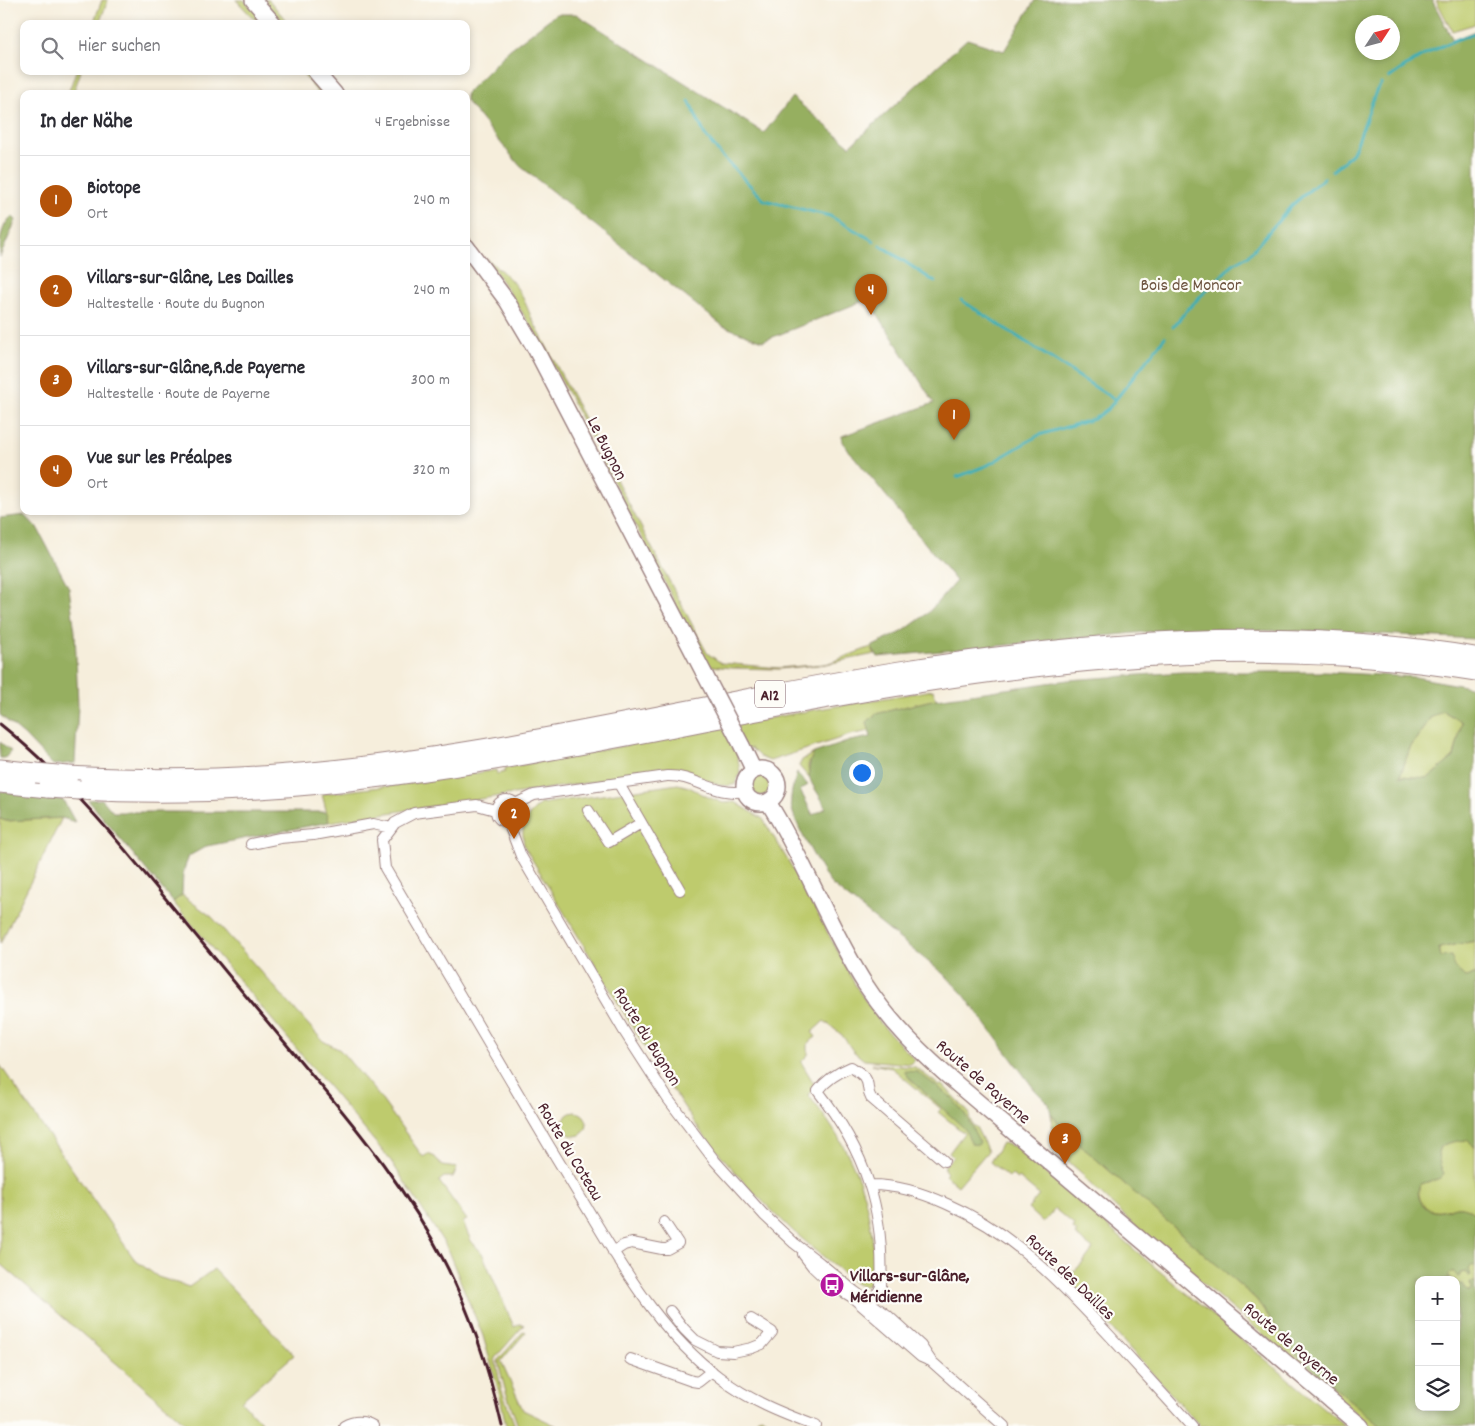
<!DOCTYPE html>
<html lang="de">
<head>
<meta charset="utf-8">
<style>
	:root { --surface:#fff; --page:#f7f7f7; --text:#2b2b33; --muted:#7c7c81; --line:#e1e1e2; --accent:#b45309 }
	body { margin:0; font-family:Dekko,sans-serif; background:var(--page); color:var(--text) }
	.controls { position:absolute; right:15px; bottom:15px; display:grid; overflow:hidden; border-radius:10px; box-shadow:0 2px 8px #0003 }
	.controls button { width:45px; height:45px; display:grid; place-items:center; padding:0; border:0; border-bottom:1px solid var(--line); background:var(--surface); color:var(--text); font:25px sans-serif }
	.compass { position:absolute; left:1355px; top:15px; width:45px; height:45px; border-radius:50%; background:var(--surface); box-shadow:0 2px 8px #0003; rotate:54deg }
	.you { position:absolute; left:861px; top:772px; width:18px; height:18px; margin:-12px; border:4px solid #fff; border-radius:50%; background:#1a73e8; box-shadow:0 0 0 8px #1a73e833 }
	.badge { display:grid; place-items:center; width:32px; height:32px; border-radius:50%; background:var(--accent); color:#fff; font-size:16px; font-weight:700 }
	.pin { position:absolute; translate:-50% -41px; filter:drop-shadow(0 1px 2px #0008) }
	.pin::after { content:''; position:absolute; top:26px; width:18px; height:15px; background:inherit; clip-path:polygon(0 0,100% 0,50% 100%) }
	.list { margin:0; padding:0; list-style:none }
	h2 { display:flex; justify-content:space-between; align-items:center; height:65px; margin:0; padding:0 20px; font-size:21px }
	h2 small { font-size:16px; font-weight:400; color:var(--muted) }
	.list li { display:grid; grid-template-columns:32px 1fr auto; gap:15px; align-items:center; box-sizing:border-box; height:90px; padding:0 20px; border-top:1px solid var(--line) }
	.list b { display:block; font-size:19px; white-space:nowrap }
	.list p { margin:0; font-size:16px; white-space:nowrap; color:var(--muted) }
	.list em { font-size:16px; font-style:normal; color:var(--muted) }
	.icon { flex:none; width:28px; height:28px; fill:none; stroke:currentColor; stroke-width:2; stroke-linecap:round; stroke-linejoin:round }
	.map { position:relative; flex:none; width:1475px; height:1426px; overflow:hidden }
	.search { position:absolute; background:var(--surface); box-shadow:0 2px 8px #0003; left:20px; top:20px; width:450px; height:55px; display:flex; align-items:center; gap:12px; box-sizing:border-box; padding:0 18px; border-radius:10px; color:var(--muted); font-size:19px }
	.panel { position:absolute; background:var(--surface); box-shadow:0 2px 8px #0003; left:20px; top:90px; width:450px; height:425px; border-radius:10px }
	.map>svg:first-child { display:block }
	.green { fill:#becb6d; stroke:#84754c }
	.forest { fill:#96af60; stroke:#706746; fill-rule:evenodd }
	.lines { fill:none; stroke-linecap:round; stroke-linejoin:round }
	.stream { stroke:#3daeb6; stroke-width:3 }
	.street-casing { stroke:#a08684; stroke-width:12 }
	.secondary-casing { stroke:#a08684; stroke-width:18 }
	.highway-casing { stroke:#a08684; stroke-width:21 }
	.street { stroke:#fff; stroke-width:10 }
	.secondary { stroke:#fff; stroke-width:15 }
	.highway { stroke:#fff; stroke-width:19 }
	.rail { stroke:#4a1f2b; stroke-width:3 }
	.secondary-bridge-casing { stroke:#a08684; stroke-width:18; stroke-linecap:butt }
	.highway-bridge-casing { stroke:#a08684; stroke-width:21; stroke-linecap:butt }
	.secondary-bridge { stroke:#fff; stroke-width:15 }
	.highway-bridge { stroke:#fff; stroke-width:19 }
	.labels { text-anchor:middle; stroke-width:4.5; stroke-linejoin:round; paint-order:stroke }
	.shield { fill:#fdfcf7; stroke:#806168; stroke-width:1 }
	.shield-label { font-size:16px; font-weight:bold; fill:#4a1f2b }
	.park-label { font-size:18px; fill:#6d533f; stroke:#fdfcf7 }
	.street-label { font-size:18px; fill:#4a1f2b; stroke:#fdfcf7 }
	.poi-label { font-size:18px; font-weight:bold; fill:#4a1f2b; stroke:#fdfcf7; text-anchor:start }
</style>
</head>
<body>
<div class="map">
<svg width="1475" height="1426" viewBox="0 0 1475 1426">
	<rect width="100%" height="100%" fill="#fdfcf7"/>
	<filter id="ink" filterUnits="userSpaceOnUse"><feTurbulence type="fractalNoise" baseFrequency=".02" numOctaves="2"/><feDisplacementMap in="SourceGraphic" scale="10" xChannelSelector="R" yChannelSelector="G"/><feConvolveMatrix kernelMatrix="1 2 1 2 8 2 1 2 1" color-interpolation-filters="sRGB"/></filter>
	<filter id="wash" filterUnits="userSpaceOnUse"><feTurbulence type="fractalNoise" baseFrequency=".0096" numOctaves="4" result="noise"/><feDisplacementMap in="SourceGraphic" scale="20" xChannelSelector="R" yChannelSelector="G"/><feGaussianBlur stdDeviation="1.12" result="paint"/><feColorMatrix in="noise" values="0 0 0 0 0 0 0 0 0 0 0 0 0 0 0 0 0 1.4 0 .05"/><feComposite in="paint" operator="in"/></filter>
	<g filter="url(#wash)">
		<rect width="100%" height="100%" fill="#f6eedc"/>
		<path class="green" d="M102,0H108L99,24H93Z
			M236,0H244L266,24H259Z
			M264,0H269L289,24H284Z
			M1436,0H1475V24L1452,31Z
			M76,71H81L73,94H68Z
			M300,71H308L326,92L319,94Z
			M487,259C511,278 520,287 531,317L707,653L721,663L779,668L826,664L871,647L875,654L826,664L779,669L732,668L711,666L705,662L577,410L533,329Z
			M933,690L936,699L876,714L867,722L870,731L850,735L770,761L760,757L751,748L737,752L740,772L736,784C718,790 705,777 689,773C680,771 673,771 664,771L329,822L322,794L429,781L496,770L497,774L505,772V768L813,710Z
			M1443,711L1462,722L1454,757L1428,778L1400,776L1410,748L1430,718Z
			M814,753L808,765L809,778L799,766L802,760Z
			M751 786a10 10 0 1 1 20 0a10 10 0 1 1-20 0Z
			M678,784L689,787L706,796L723,803L735,802L763,819L802,884L857,988L881,1024L915,1060L911,1064L864,1060L853,1051L842,1035L824,1021L812,1032L816,1037L808,1043V1055L801,1062L816,1087L808,1095C823,1113 836,1132 847,1153C854,1166 861,1184 865,1199C868,1212 889,1304 855,1283L793,1231L748,1187L701,1132L655,1064L524,846C521,822 524,820 540,804Z
			M62,818L0,944V819L6,821Z
			M182,895L212,917L323,1041L340,1050L379,1096L423,1157L428,1154L435,1157L442,1166L457,1168L453,1177H444L439,1181L467,1220L463,1222L471,1241L482,1253L514,1327L520,1324L524,1325L495,1358L501,1388L515,1426H506L500,1396L483,1336L446,1246L391,1161L173,902Z
			M1475,941V975L1465,977L1441,957L1439,948Z
			M872,1064L915,1067L940,1086L942,1084L970,1114L969,1117L973,1126L976,1127L988,1151L958,1186L945,1175L947,1173L944,1169L945,1165L953,1157L949,1153L964,1133L938,1112L941,1109L892,1068Z
			M0,1065L135,1260L158,1277L189,1287L214,1269L294,1355L241,1401L265,1426H189L0,1263Z
			M563 1124a12 12 0 1 1 24 0a12 12 0 1 1-24 0Z
			M1051,1114L1072,1138L1256,1299L1298,1357L1381,1426H1371L1136,1227L1084,1178L1085,1176L1055,1150Z
			M1467,1140L1475,1147V1213C1470,1212 1467,1207 1461,1207C1455,1206 1448,1210 1442,1211C1425,1214 1415,1198 1420,1184L1441,1178L1437,1152C1445,1141 1454,1141 1467,1140Z
			M1002,1143L1016,1147L1151,1264L1345,1426H1200L1066,1278L1082,1264L1093,1249L1075,1235L1077,1232L1073,1229L1075,1226L1055,1209L1043,1223L1028,1209L1039,1195L1019,1178L1017,1179L1012,1175L1009,1178L990,1162Z
			M1473,1265L1475,1267V1282L1470,1283L1472,1288L1470,1291H1467L1462,1284L1456,1285V1280H1447L1450,1279L1447,1275L1454,1271L1460,1273L1466,1272L1468,1275H1469L1467,1269Z
			M524,1331L526,1332L501,1361L503,1365L523,1410L557,1426H518L505,1389L498,1362L499,1359Z
			M761,1416L780,1426H757V1419Z"/>
		<path class="forest" d="M1035,0H1432L1453,40L1475,31V639L1342,632L1178,629L878,657L871,647L902,632L928,613L956,581L842,442V436L934,403L868,299L763,341L723,326L520,166L466,101V94H465L509,50L556,14H576L764,133L792,97L850,146L967,39L1004,51ZM1362,22H1392V52H1362Z
			M12,216L16,220L0,257C0,241 0,227 12,216Z
			M25,515L38,529L69,588L75,632L78,705L75,763L53,765L24,735L0,715V518Z
			M1183,672H1325L1415,677L1475,688V941L1439,948L1441,957L1451,956L1455,968L1465,977L1475,975V1147L1467,1140C1438,1143 1432,1146 1444,1174L1441,1178L1420,1184C1414,1198 1425,1214 1442,1211C1448,1210 1455,1206 1461,1207C1467,1207 1470,1212 1475,1213V1267L1473,1265L1468,1269L1470,1275L1468,1276L1466,1272L1460,1273V1276L1458,1277L1453,1271L1448,1275L1451,1279L1419,1280V1407H1456V1285L1463,1284L1467,1291H1470L1472,1288L1470,1282H1475V1426H1381L1298,1357L1256,1299L1072,1138L1051,1114L1049,1104L1035,1090L964,995L946,976L831,884C821,870 792,820 791,804C790,794 794,783 797,773L808,785L800,790L813,815L826,808C815,784 801,780 814,753L850,741L871,737L867,722L876,714L936,699L1068,680ZM1443,711L1462,722L1454,757L1428,778L1400,776L1410,748L1430,718Z
			M0,742L11,751L5,758H0Z
			M0,791L63,800L75,822L62,818L6,821L0,819Z
			M102,799L113,812H327L329,822L207,846L189,856L183,872L182,895L173,902L88,800Z
			M904,1071L917,1072L951,1097L965,1114L980,1143L978,1145L972,1144L964,1128L908,1077Z"/>
		<g class="lines">
			<path class="stream" d="M1389,78C1416,58 1443,43 1475,33
				M689,101L705,135L720,154L764,200L830,216L874,241
				M1332,171L1352,154L1358,141L1376,91L1381,84
				M880,245L935,282
				M961,300L1115,400
				M1173,327L1187,310L1233,264L1248,256L1292,205L1324,178
				M957,477L988,465L1039,435L1094,419L1109,408L1165,337"/>
		</g>
	</g>
	<g filter="url(#ink)">
		<g class="lines">
			<defs>
				<path id="street" d="M619,784L680,890
					M496 811a11 11 0 1 1 22 0a11 11 0 1 1-22 0Z
					M515,804L534,795L667,776C695,775 716,797 745,791
					M495,810L477,805L414,813L395,823L382,840L385,868C439,960 493,1052 548,1144C565,1172 582,1200 599,1228C632,1283 667,1338 719,1377C748,1400 781,1413 816,1426
					M588,810L609,842L641,823
					M508,822L521,856L624,1031L668,1099L715,1161L764,1215L794,1243L820,1263L854,1291L886,1314L921,1346L931,1361L1004,1426
					M251,844L280,838L313,835L373,824L391,828
					M871,1185C898,1185 923,1193 947,1204C1014,1233 1062,1284 1110,1336C1137,1366 1165,1396 1192,1426
					M613,1252L624,1245L632,1243L662,1249H667L678,1243L664,1222
					M803,1254L813,1267L832,1285L852,1297L921,1357L928,1360
					M865,1308L879,1291L881,1286C885,1210 865,1151 818,1091C826,1080 839,1072 851,1067C857,1071 865,1075 867,1082C869,1088 867,1091 871,1098L944,1161
					M670,1311L684,1329L695,1340L717,1351L733,1352L752,1348L762,1344L772,1332L751,1319
					M630,1359L692,1381L698,1382L712,1371
					M344,1426C353,1421 363,1420 373,1426"/>
				<path id="secondary" d="M253,0L274,24
					M315,71L335,94
					M466,246L507,301L536,350L705,675
					M742,746L754,771
					M744 786a17 17 0 1 1 34 0a17 17 0 1 1-34 0Z
					M768,802C805,860 828,926 865,984C891,1024 923,1055 958,1085L1361,1426"/>
				<path id="highway" d="M0,769L36,773
					M68,776C141,780 215,780 288,774C495,757 696,704 900,671C1090,640 1284,625 1475,657
					M0,783L48,788
					M80,790C308,804 530,754 752,712C990,667 1234,630 1475,671"/>
			</defs>
			<use href="#street" class="street-casing"/>
			<use href="#secondary" class="secondary-casing"/>
			<use href="#highway" class="highway-casing"/>
			<use href="#street" class="street"/>
			<use href="#secondary" class="secondary"/>
			<use href="#highway" class="highway"/>
			<path class="rail" d="M0,724C80,788 142,871 208,950C242,992 277,1033 312,1075C361,1133 409,1193 444,1261C471,1313 489,1369 502,1426"/>
			<defs>
				<path id="secondary-bridge" d="M705,675L742,746"/>
				<path id="highway-bridge" d="M36,773L68,776
					M48,788L80,790"/>
			</defs>
			<use href="#secondary-bridge" class="secondary-bridge-casing"/>
			<use href="#highway-bridge" class="highway-bridge-casing"/>
			<use href="#secondary-bridge" class="secondary-bridge"/>
			<use href="#highway-bridge" class="highway-bridge"/>
		</g>
	</g>
	<defs>
		<symbol id="bus-disc" viewBox="-11 -11 22 22"><circle r="9.5" fill="#b5179e" stroke="#fdfcf7"/><path d="M-5-6H5V4H4V6H2V4H-2V6H-4V4H-5ZM-3.5-4V0h7V-4ZM-3.5 1.2v1.5H-2V1.2ZM2 1.2v1.5H3.5V1.2Z" fill="#fff"/></symbol>
	</defs>
	<g fill-rule="evenodd">
		<use href="#bus-disc" x="818" y="1271" width="28" height="28"/>
	</g>
	<g class="labels">
		<rect class="shield" x="755" y="680.5" width="30" height="27" rx="4"/>
		<g class="shield-label">
			<text x="770" y="700">A12</text>
		</g>
		<g class="park-label">
			<text x="1191" y="290">Bois de Moncor</text>
		</g>
		<g class="street-label">
			<text transform="translate(608 448) rotate(63)" y="6">Le Bugnon</text>
			<text transform="translate(648 1036) rotate(58)" y="6">Route du Bugnon</text>
			<text transform="translate(984 1081) rotate(41)" y="6">Route de Payerne</text>
			<text transform="translate(571 1151) rotate(59)" y="6">Route du Coteau</text>
			<text transform="translate(1071 1276) rotate(44)" y="6">Route des Dailles</text>
			<text transform="translate(1292 1343) rotate(40)" y="6">Route de Payerne</text>
		</g>
		<g class="poi-label">
			<text x="850" y="1281">Villars-sur-Glâne,<tspan x="850" dy="21">Méridienne</tspan></text>
		</g>
	</g>
</svg>
<div class="controls">
<button>+</button>
<button>−</button>
<button><svg class="icon" aria-label="layers" viewBox="0 0 24 24"><path d="M12 4l9 5-9 5-9-5zM3 14l9 5 9-5"/></svg></button>
</div>
<svg class="compass" viewBox="-18 -18 36 36"><path d="M0-13l5 13h-10z" fill="#e53935"/><path d="M0 13l5-13h-10z" fill="#7c7c81"/></svg>
<div class="you"></div>
<div class="pin badge" style="left:954px;top:440px">1</div>
<div class="pin badge" style="left:514px;top:839px">2</div>
<div class="pin badge" style="left:1065px;top:1164px">3</div>
<div class="pin badge" style="left:871px;top:315px">4</div>
<div class="search"><svg class="icon" aria-label="search" viewBox="0 0 24 24"><circle cx="10" cy="10" r="6"/><path d="M15 15l6 6"/></svg>Hier suchen</div>
<section class="panel">
<h2>In der Nähe<small>4 Ergebnisse</small></h2>
<ul class="list">
<li><span class="badge">1</span><div><b>Biotope</b><p>Ort</p></div><em>240 m</em></li>
<li><span class="badge">2</span><div><b>Villars-sur-Glâne, Les Dailles</b><p>Haltestelle · Route du Bugnon</p></div><em>240 m</em></li>
<li><span class="badge">3</span><div><b>Villars-sur-Glâne,R.de Payerne</b><p>Haltestelle · Route de Payerne</p></div><em>300 m</em></li>
<li><span class="badge">4</span><div><b>Vue sur les Préalpes</b><p>Ort</p></div><em>320 m</em></li>
</ul>
</section>
</div>
</body>
</html>
